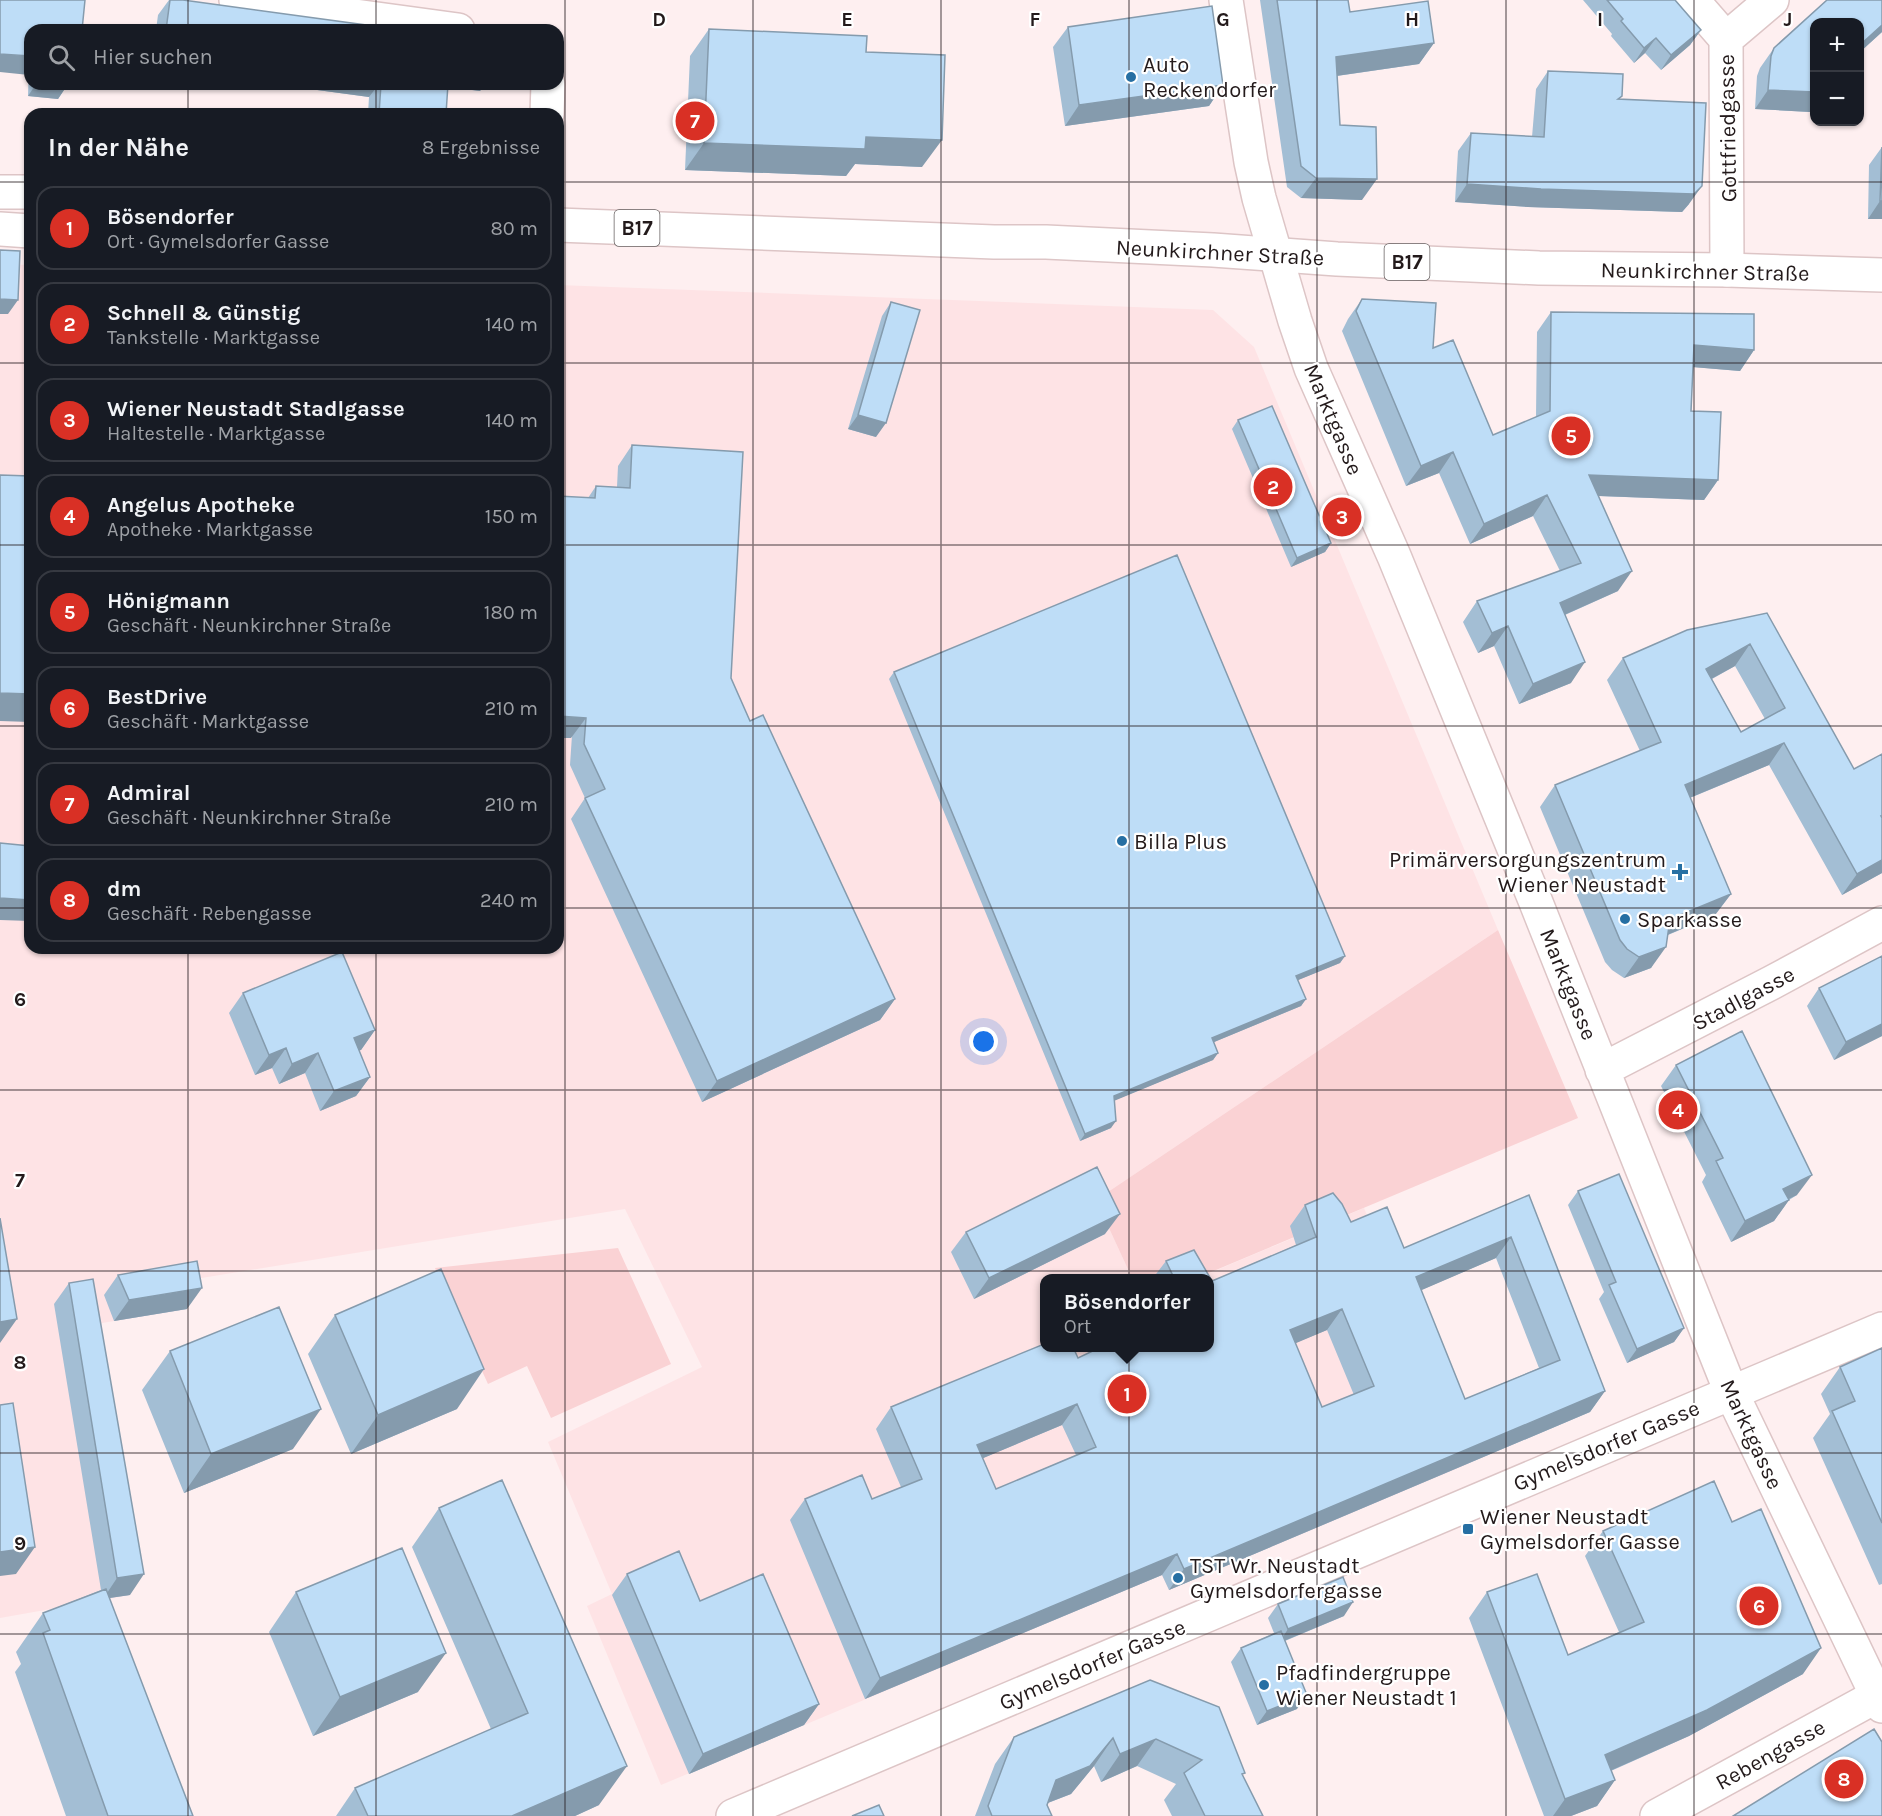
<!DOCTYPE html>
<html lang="de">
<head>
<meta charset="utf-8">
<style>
	:root { --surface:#171b24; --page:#242831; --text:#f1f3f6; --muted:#9ea1a6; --line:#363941; --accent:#d93025 }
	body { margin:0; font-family:Karla,sans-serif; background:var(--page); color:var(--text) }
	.controls { position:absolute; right:18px; top:18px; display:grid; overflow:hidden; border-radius:12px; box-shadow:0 2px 4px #0004 }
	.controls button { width:54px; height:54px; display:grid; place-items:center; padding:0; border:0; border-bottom:2px solid var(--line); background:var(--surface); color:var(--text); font:30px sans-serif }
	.you { position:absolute; left:984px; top:1042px; width:21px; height:21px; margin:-15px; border:4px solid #fff; border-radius:50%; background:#1a73e8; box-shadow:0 0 0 9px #1a73e833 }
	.badge { display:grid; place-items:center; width:39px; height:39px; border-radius:50%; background:var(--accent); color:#fff; font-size:20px; font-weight:700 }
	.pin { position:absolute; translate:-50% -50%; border:3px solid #fff; box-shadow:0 2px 6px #0006 }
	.popup { position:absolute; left:1040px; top:1274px; width:174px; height:78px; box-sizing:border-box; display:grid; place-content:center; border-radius:12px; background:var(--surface); filter:drop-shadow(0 2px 4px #0005); font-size:20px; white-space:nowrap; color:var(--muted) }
	.popup b { font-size:22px; color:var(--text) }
	.popup::after { content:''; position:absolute; left:50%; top:100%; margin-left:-12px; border:12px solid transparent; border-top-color:var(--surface) }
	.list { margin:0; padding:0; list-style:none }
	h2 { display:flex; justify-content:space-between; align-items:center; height:78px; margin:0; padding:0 24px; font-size:26px }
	h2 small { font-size:20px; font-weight:400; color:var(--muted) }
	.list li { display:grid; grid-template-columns:39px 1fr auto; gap:18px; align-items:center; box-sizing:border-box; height:84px; margin:0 12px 12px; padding:0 12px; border:2px solid var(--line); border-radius:18px }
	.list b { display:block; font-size:22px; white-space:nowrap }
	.list p { margin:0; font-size:20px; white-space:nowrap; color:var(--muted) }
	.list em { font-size:20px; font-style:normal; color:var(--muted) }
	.icon { flex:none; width:33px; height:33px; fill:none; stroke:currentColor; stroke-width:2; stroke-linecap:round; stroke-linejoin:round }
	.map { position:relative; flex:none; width:1882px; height:1816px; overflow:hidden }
	.search { position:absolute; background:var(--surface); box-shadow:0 2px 4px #0004; left:24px; top:24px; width:540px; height:66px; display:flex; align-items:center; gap:15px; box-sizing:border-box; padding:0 21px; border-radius:18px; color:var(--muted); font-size:22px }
	.panel { position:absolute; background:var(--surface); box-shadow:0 2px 4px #0004; left:24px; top:108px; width:540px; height:846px; border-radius:18px }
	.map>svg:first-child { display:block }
	.built { fill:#fee3e5 }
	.green { fill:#fad2d4 }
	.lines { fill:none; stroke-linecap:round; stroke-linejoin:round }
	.minor-casing { stroke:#ddc5c6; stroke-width:36 }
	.major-casing { stroke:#ddc5c6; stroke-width:36 }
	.minor { stroke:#fff; stroke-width:33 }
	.major { stroke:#fff; stroke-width:33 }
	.wall { fill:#a3bed4; fill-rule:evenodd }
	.shaded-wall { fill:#859bad }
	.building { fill:#beddf7; stroke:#859bad; stroke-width:1.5; fill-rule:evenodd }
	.grid { fill:none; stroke:#231a1b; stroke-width:1.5; stroke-opacity:0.55 }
	.poi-dot { fill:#266fa3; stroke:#fff; stroke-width:2 }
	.labels { text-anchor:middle; stroke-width:4.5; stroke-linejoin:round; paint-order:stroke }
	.shield { fill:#fff; stroke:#655f5f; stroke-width:1.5 }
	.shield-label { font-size:21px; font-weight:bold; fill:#231a1b }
	.poi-label { font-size:22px; fill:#231a1b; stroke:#fff; text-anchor:start }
	.street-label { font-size:22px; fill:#231a1b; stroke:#fff }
	.grid-label { font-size:20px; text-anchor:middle; font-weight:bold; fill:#231a1b; stroke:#fff; stroke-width:4.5; stroke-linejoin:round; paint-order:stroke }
</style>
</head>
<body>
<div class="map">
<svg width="1882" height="1816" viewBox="0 0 1882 1816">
	<rect width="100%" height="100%" fill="#feeff0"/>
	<path class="built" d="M0,264L30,265V948H558V285L1213,310L1254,347L1498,930L1096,1200L1132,1278H1044V1348H1210V1278H1198L1364,1208L1468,1464L1169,1590L1162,1575L661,1785L587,1606L612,1594L548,1442L702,1367L625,1209L183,1281L187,1309L84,1326L130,1595L0,1618Z"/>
	<path class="green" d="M1498,930L1578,1118L1197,1278H1132L1096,1200Z
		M618,1248L671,1364L551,1418L527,1366L488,1384L435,1268Z"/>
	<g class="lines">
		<defs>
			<path id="minor" d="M236,0L458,30
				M1226,0L1251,162L1259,198L1295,321L1311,368L1394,556L1535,900L1731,1392L1882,1706
				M1692,0L1726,39L1727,270
				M1726,39L1772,0
				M547,114L548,84
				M1602,1070L1771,983L1882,923
				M733,1816L1882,1329
				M1657,1816L1882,1693"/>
			<path id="major" d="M0,192H30
				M558,225L994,242H1046L1213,250L1337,259L1539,268L1727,270L1882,275
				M0,229L30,231"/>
		</defs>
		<use href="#minor" class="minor-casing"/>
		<use href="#major" class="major-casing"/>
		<use href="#minor" class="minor"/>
		<use href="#major" class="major"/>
	</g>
	<path class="wall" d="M169,0H183L388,30H156L158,15Z
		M1260,0H1348L1350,12L1434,43L1419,64L1337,76L1340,125L1362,200L1301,198L1287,187Z
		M1583,0H1675L1701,30L1690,45L1661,70L1645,53L1634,63L1611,36L1612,34Z
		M1827,0H1882V32L1860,52V22H1815V109L1810,112L1755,109L1757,76L1760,68L1774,48L1781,41Z
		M1068,27L1223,85L1209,106L1065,126L1053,47Z
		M709,29L866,52L922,167L855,164L846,176L685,170L690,56Z
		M30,30V84H68L58,99L28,96Z
		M1548,71L1622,96L1619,99L1689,204L1682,212L1528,207L1455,202L1458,151L1471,133L1532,137L1536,89Z
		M273,84H485L480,91L447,87L446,114H368L369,97Z
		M1882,147V219H1868L1869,165Z
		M1362,299L1433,348L1493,435L1536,417L1537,332L1551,312L1754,350L1740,371L1693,367L1691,411L1718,480L1704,500L1598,496L1618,591L1565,615L1571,683L1519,704L1494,646L1478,653L1463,622L1477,601L1560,571L1533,516L1470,544L1439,473L1406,486L1342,331L1348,319Z
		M891,302L876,437L848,429L882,316Z
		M1238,420L1331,543L1325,552L1291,567L1232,429Z
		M632,445L731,678L750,721L895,999L880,1020L702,1102L571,819L585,798L570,765L588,498L596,486L617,487L618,466Z
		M1767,613L1882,873L1842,895L1769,765L1690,798L1731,894L1715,915L1668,935L1651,968L1624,978L1612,970L1605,962L1540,807L1555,785L1640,751L1607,680L1623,658ZM1735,666L1765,719L1741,732L1712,679Z
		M894,672L1345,956L1340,963L1298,980L1306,999L1301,1006L1214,1042L1218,1053L1213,1060L1115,1100L1111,1128L1080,1141L889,679Z
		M1882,956V1036L1834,1060L1807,1006L1819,988Z
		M243,993L375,1030L361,1050H359L370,1077L356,1096L320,1111L305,1073L279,1084L272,1068L255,1075L229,1013Z
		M1676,1065L1797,1195L1789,1200L1774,1221L1731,1242L1702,1182L1706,1175L1661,1086Z
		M1578,1191L1684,1328L1674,1342L1627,1363L1599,1299L1604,1292L1568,1205Z
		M1333,1193L1342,1204L1351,1222L1387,1207L1404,1248L1529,1195L1605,1391L1590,1412L1169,1590L1162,1575L865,1699L790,1520L805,1499L862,1475L872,1499L901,1487L876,1429L891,1407L1044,1344V1347H1073L1078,1358L1101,1347H1209V1278H1153L1166,1261L1194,1250L1212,1281L1296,1245L1290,1226L1305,1205ZM1496,1258L1539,1368L1465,1399L1421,1290ZM1327,1330L1354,1395L1322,1407L1295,1343ZM1062,1425L1076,1455L996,1489L983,1458Z
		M966,1232L1105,1234L974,1299L951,1252Z
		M118,1275L187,1309L114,1321L104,1295Z
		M69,1283L130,1595L109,1598L193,1816H66L15,1672L21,1664L16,1652L43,1613L101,1590L54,1304Z
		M335,1315L457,1409L351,1454L308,1354Z
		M1882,1348V1584L1879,1585L1813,1438L1830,1414L1821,1394L1840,1367Z
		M170,1351L293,1449L184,1493L142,1390Z
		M439,1508L599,1805L575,1816H336L355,1788L491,1729L412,1547Z
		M1732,1522L1803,1674L1689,1736L1611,1771L1615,1780L1597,1806L1571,1816H1544L1469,1618L1487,1592L1568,1655L1619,1632L1585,1556L1603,1531Z
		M627,1574L700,1601L819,1704L804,1725L689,1774L612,1595Z
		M296,1592L418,1692L313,1736L269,1632Z
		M1278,1604L1344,1616L1285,1641L1297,1709L1257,1725L1231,1662L1241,1648L1274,1633L1268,1618Z
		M1150,1680L1243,1776L1263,1816H1172L1164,1800L1176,1784L1137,1766L1101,1782L1094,1766L1071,1794L1048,1803L1047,1805L1052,1816H975L995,1764L1014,1737Z"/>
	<path class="shaded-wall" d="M1882,25V32L1860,52V45Z
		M1701,30L1690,45L1661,70L1671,55Z
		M1656,38L1645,53L1634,63L1644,48Z
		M1434,43L1419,64L1322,78L1336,57Z
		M0,54L30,56V74L29,75L0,72Z
		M36,84H68L58,99L28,96Z
		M273,84H379L369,97Z
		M437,84H485L480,91L437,85Z
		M1223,85L1209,106L1065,126L1079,105Z
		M1768,90L1815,92V109L1810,112L1755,109Z
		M866,137L942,140L922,167L855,164L846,176L685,170L704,143Z
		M1316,178L1377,179L1362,200L1301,198Z
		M1467,184L1702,186L1689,204L1682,212L1528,207L1455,202Z
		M1880,201H1882V219H1868Z
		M0,299L18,300L8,314H0Z
		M1694,345L1754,350L1740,371L1680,366Z
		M858,415L886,423L876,437L848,429Z
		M1453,452L1439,473L1406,486L1421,466Z
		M1589,475L1718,480L1704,500L1574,495Z
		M1547,495L1533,516L1470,544L1484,524Z
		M1331,543L1325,552L1291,567L1297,558Z
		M1632,571L1618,591L1546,623L1560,603Z
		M1508,626L1494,646L1478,653L1492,633Z
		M1750,644L1735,666L1691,690L1706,669Z
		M1585,662L1571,683L1519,704L1533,684Z
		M0,693L30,694V722L0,721Z
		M558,716L586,718L571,738H558Z
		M1784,743L1769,765L1670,806L1685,785Z
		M1882,860V873L1842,895L1857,874Z
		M1731,894L1715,915L1655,940L1670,919Z
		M0,898L30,900V921L0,920Z
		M1666,947L1651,968L1624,978L1639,957Z
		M1345,956L1340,963L1291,983L1296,976Z
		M895,999L880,1020L702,1102L717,1081Z
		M1306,999L1301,1006L1207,1045L1212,1038Z
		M1882,1024V1036L1834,1060L1846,1042Z
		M375,1030L361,1050L340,1058L354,1038Z
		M286,1048L272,1068L255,1075L269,1055Z
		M318,1053L305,1073L279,1084L292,1064Z
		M1218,1053L1213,1060L1109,1103L1114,1096Z
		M370,1077L356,1096L320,1111L334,1091Z
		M1116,1121L1111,1128L1080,1141L1085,1134Z
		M1812,1175L1797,1195L1768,1209L1783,1189Z
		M1789,1200L1774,1221L1731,1242L1745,1221Z
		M1120,1214L1105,1234L974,1299L989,1278Z
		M1511,1237L1496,1258L1401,1299L1416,1277Z
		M202,1288L187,1309L114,1321L129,1300Z
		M1342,1309L1327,1330L1275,1352L1290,1330Z
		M17,1319L0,1343V1322Z
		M1684,1328L1674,1342L1627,1363L1637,1349Z
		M484,1369L457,1409L351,1454L378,1415Z
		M1605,1391L1590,1412L1169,1590L1184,1569Z
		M1077,1404L1062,1425L962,1467L977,1445Z
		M321,1409L293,1449L184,1493L211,1454Z
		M35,1547L16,1574L0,1576V1552Z
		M1177,1554L1162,1575L865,1699L880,1678Z
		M144,1574L130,1595L103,1599L117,1578Z
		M1353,1602L1344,1616L1279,1643L1288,1629Z
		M1821,1648L1803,1674L1689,1736L1587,1781L1605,1755Z
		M446,1653L418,1692L313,1736L340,1697Z
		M1307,1695L1297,1709L1257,1725L1267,1711Z
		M819,1704L804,1725L689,1774L703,1754Z
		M1113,1738L1094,1766L1071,1794L1037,1807L1056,1780Z
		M1156,1739L1137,1766L1101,1782L1120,1754Z
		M627,1766L599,1805L575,1816H512Z
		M1615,1780L1597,1806L1571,1816H1553L1565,1799Z"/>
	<path class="building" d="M0,0H85L82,30H30V56L0,54Z
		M170,0H183L388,28V30H166Z
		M1277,0H1348L1350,12L1428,1L1434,43L1336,57L1340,125L1376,127L1377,179L1316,178L1301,166Z
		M1607,0H1675L1701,30L1671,55L1656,38L1644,48L1621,21L1623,19Z
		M1827,0H1882V25L1860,45V22H1815V92L1768,90L1771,56L1774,48Z
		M1212,6L1223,85L1079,105L1068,27Z
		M709,29L867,36L866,52L945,55L942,140L866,137L865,149L704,143Z
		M1548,71L1623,74L1622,96L1618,99L1706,103L1702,186L1694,194L1541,189L1467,184L1471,133L1544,137Z
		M381,84H448L446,114H379Z
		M1882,147V201H1880Z
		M0,250L20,251L18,300L0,299Z
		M1362,299L1436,303L1433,348L1453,340L1493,435L1550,411L1551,312L1754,314V350L1694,345L1691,411L1721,412L1718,480L1589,475L1632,571L1560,603L1585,662L1533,684L1508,626L1492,633L1477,601L1581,563L1547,495L1484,524L1453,452L1421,466L1356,311Z
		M891,302L920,310L886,423L858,415Z
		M1272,406L1331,543L1297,558L1238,420Z
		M632,445L743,452L731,678L750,721L763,715L895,999L717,1081L585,798L605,789L584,744L586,718L558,716V496L595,498L596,486L630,488Z
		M0,475L30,476V694L0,693Z
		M1177,555L1345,956L1296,976L1306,999L1212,1038L1218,1053L1114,1096L1116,1121L1085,1134L894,672Z
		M1767,613L1854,769L1882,754V816H1881L1882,818V860L1857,874L1784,743L1685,785L1731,894L1670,919L1666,947L1639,957L1627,949L1620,940L1555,785L1661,742L1623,658L1687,630ZM1750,644L1785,708L1741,732L1706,669Z
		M0,843L30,846V900L0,898Z
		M342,952L375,1030L354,1038L370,1077L334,1091L318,1053L292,1064L286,1048L269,1055L243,993Z
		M1882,956V1024L1846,1042L1819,988Z
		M1742,1031L1812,1175L1783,1189L1789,1200L1745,1221L1716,1161L1723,1158L1676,1065Z
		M1097,1167L1120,1214L989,1278L966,1232Z
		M1619,1174L1684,1328L1637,1349L1609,1285L1616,1282L1578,1191Z
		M1333,1193L1342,1204L1351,1222L1387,1207L1404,1248L1529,1195L1605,1391L1184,1569L1177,1554L880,1678L805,1499L862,1475L872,1499L922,1479L891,1407L1044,1344V1347H1073L1078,1358L1101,1347H1209V1278H1174L1166,1261L1194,1250L1212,1281L1316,1237L1305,1205ZM1511,1237L1560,1360L1465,1399L1416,1277ZM1342,1309L1374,1386L1322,1407L1290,1330ZM1077,1404L1096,1447L996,1489L977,1445Z
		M0,1218L17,1319L0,1322Z
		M197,1261L202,1288L129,1300L118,1275Z
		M441,1269L484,1369L378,1415L335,1315Z
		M93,1279L144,1574L117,1578L69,1283Z
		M279,1307L321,1409L211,1454L170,1351Z
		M1882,1348V1523L1832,1411L1855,1401L1840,1367Z
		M13,1403L35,1547L0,1552V1405Z
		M502,1480L627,1766L512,1816H368L355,1788L528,1713L439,1508Z
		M1714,1481L1732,1522L1761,1509L1821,1648L1707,1710L1605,1755L1615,1780L1565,1799L1487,1592L1537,1574L1568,1655L1644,1622L1603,1531Z
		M402,1548L446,1653L340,1697L296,1592Z
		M679,1551L700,1601L763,1574L819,1704L703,1754L627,1574Z
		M1343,1577L1353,1602L1288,1629L1278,1604Z
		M106,1589L193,1816H108L43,1633L50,1630L43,1613Z
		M1281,1631L1307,1695L1267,1711L1241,1648Z
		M1150,1680L1219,1707L1245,1773L1242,1774L1263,1816H1205L1184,1773L1202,1760L1156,1739L1120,1754L1113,1738L1090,1766L1056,1780L1047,1805L1052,1816H992L988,1806L1014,1737Z
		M1874,1729L1882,1742V1816H1733Z
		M879,1805L884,1816H852Z"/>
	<path class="grid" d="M188,0V30M376,0V30M565,0V1816M753,0V1816M941,0V1816M1129,0V1816M1317,0V1816M1506,0V1816M1694,0V1816M188,84V114M376,84V114M0,182H30M558,182H1882M0,363H30M558,363H1882M0,545H30M558,545H1882M0,726H30M558,726H1882M0,908H30M558,908H1882M188,948V1816M376,948V1816M0,1090H1882M0,1271H1882M0,1453H1882M0,1634H1882"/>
	<g class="poi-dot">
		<circle cx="1131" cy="77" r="6"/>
		<circle cx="1122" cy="841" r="6"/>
		<path d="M1677 863h6v6h6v6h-6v6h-6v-6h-6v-6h6z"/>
		<circle cx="1625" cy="919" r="6"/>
		<rect x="1462" y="1523" width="12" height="12" rx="3"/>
		<circle cx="1178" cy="1578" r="6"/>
		<circle cx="1264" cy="1685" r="6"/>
	</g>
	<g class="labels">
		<g class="shield">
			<rect x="614.5" y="210" width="45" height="36" rx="4.5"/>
			<rect x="1384.5" y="244" width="45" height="36" rx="4.5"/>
		</g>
		<g class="shield-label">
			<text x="637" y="235">B17</text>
			<text x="1407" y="269">B17</text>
		</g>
		<g class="poi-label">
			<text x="1143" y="72">Auto<tspan x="1143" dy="25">Reckendorfer</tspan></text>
			<text x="1134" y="849">Billa Plus</text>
			<text x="1666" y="867" text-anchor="end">Primärversorgungszentrum<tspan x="1666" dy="25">Wiener Neustadt</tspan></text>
			<text x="1637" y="927">Sparkasse</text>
			<text x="1480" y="1524">Wiener Neustadt<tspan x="1480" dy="25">Gymelsdorfer Gasse</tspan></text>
			<text x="1190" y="1573">TST Wr. Neustadt<tspan x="1190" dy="25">Gymelsdorfergasse</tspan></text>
			<text x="1276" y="1680">Pfadfindergruppe<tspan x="1276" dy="25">Wiener Neustadt 1</tspan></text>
		</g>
		<g class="street-label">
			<text transform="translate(1727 128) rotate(-91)" y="8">Gottfriedgasse</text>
			<text transform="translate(1220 252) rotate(3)" y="8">Neunkirchner Straße</text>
			<text transform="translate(1705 271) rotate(1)" y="8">Neunkirchner Straße</text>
			<text transform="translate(1334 419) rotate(67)" y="8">Marktgasse</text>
			<text transform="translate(1569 984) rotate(68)" y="8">Marktgasse</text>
			<text transform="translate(1743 998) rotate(-28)" y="8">Stadlgasse</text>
			<text transform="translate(1752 1434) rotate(65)" y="8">Marktgasse</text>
			<text transform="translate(1606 1445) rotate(-23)" y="8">Gymelsdorfer Gasse</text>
			<text transform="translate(1092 1664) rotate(-23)" y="8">Gymelsdorfer Gasse</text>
			<text transform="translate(1770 1754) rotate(-29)" y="8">Rebengasse</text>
		</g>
	</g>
	<g class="grid-label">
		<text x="659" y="26">D</text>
		<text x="847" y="26">E</text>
		<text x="1035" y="26">F</text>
		<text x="1223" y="26">G</text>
		<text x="1412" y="26">H</text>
		<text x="1600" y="26">I</text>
		<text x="1788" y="26">J</text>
		<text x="20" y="1006">6</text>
		<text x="20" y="1187">7</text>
		<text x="20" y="1369">8</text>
		<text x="20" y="1550">9</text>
	</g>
</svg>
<div class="controls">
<button>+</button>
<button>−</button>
</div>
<div class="you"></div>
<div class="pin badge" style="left:1127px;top:1394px">1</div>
<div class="popup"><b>Bösendorfer</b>Ort</div>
<div class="pin badge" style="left:1273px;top:487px">2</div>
<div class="pin badge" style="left:1342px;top:517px">3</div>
<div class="pin badge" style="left:1678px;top:1110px">4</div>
<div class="pin badge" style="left:1571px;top:436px">5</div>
<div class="pin badge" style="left:1759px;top:1606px">6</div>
<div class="pin badge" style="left:695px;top:121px">7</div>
<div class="pin badge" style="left:1844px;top:1779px">8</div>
<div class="search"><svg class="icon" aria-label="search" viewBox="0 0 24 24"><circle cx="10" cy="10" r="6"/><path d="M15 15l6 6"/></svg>Hier suchen</div>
<section class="panel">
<h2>In der Nähe<small>8 Ergebnisse</small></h2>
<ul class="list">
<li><span class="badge">1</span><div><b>Bösendorfer</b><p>Ort · Gymelsdorfer Gasse</p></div><em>80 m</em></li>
<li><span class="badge">2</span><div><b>Schnell &amp; Günstig</b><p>Tankstelle · Marktgasse</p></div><em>140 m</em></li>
<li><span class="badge">3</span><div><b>Wiener Neustadt Stadlgasse</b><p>Haltestelle · Marktgasse</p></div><em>140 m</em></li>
<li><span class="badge">4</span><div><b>Angelus Apotheke</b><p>Apotheke · Marktgasse</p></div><em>150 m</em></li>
<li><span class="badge">5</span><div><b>Hönigmann</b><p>Geschäft · Neunkirchner Straße</p></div><em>180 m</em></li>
<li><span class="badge">6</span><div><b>BestDrive</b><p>Geschäft · Marktgasse</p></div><em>210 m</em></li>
<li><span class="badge">7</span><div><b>Admiral</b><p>Geschäft · Neunkirchner Straße</p></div><em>210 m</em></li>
<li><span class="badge">8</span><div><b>dm</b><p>Geschäft · Rebengasse</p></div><em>240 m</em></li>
</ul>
</section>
</div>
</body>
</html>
